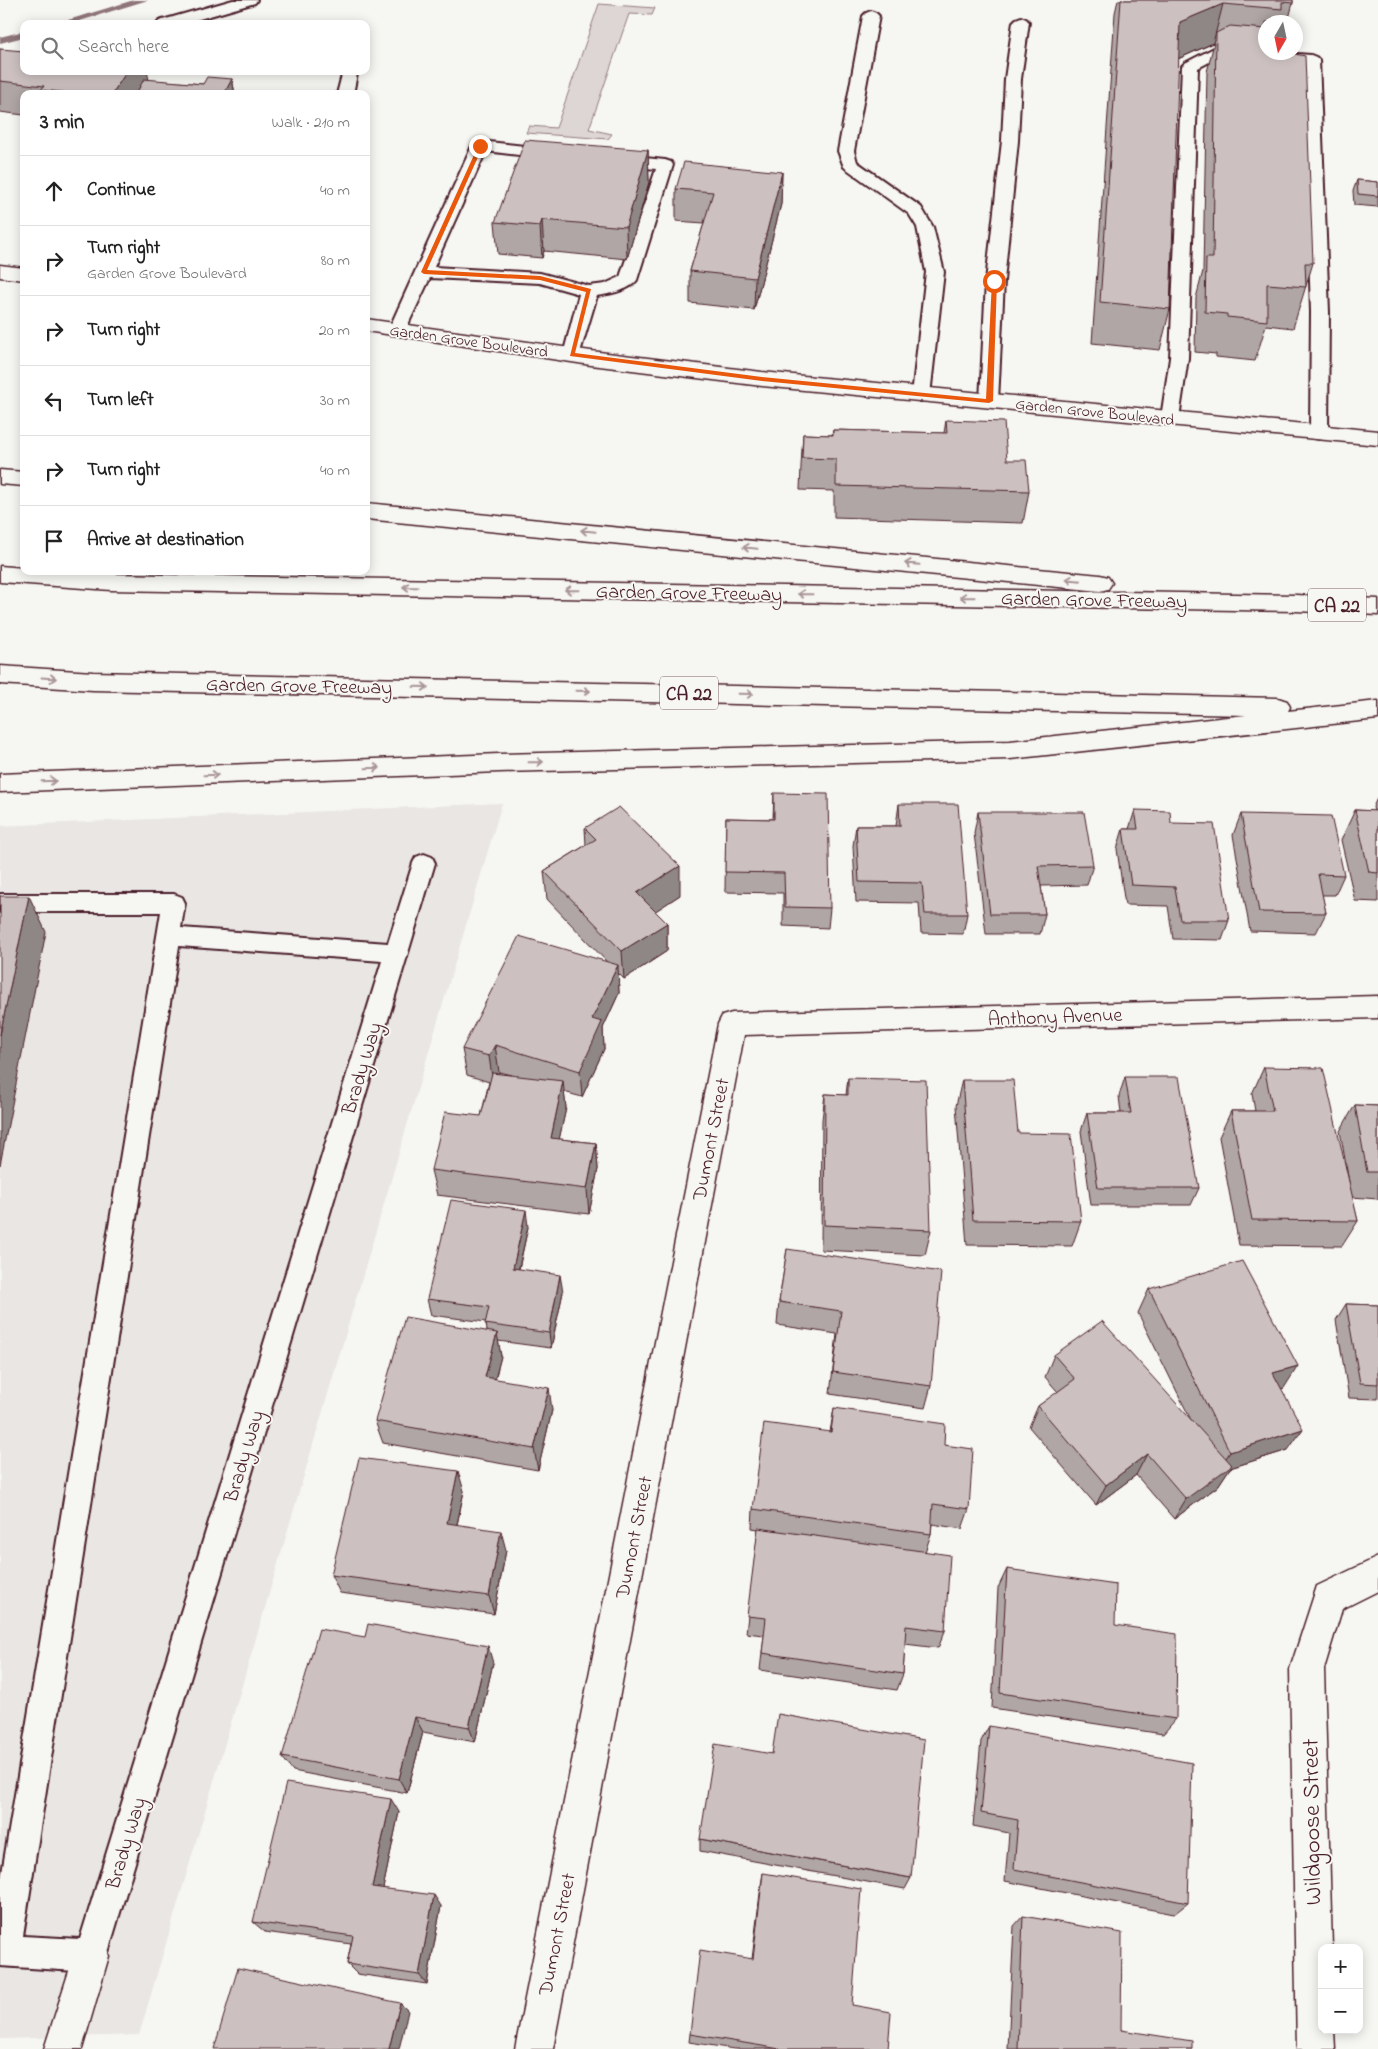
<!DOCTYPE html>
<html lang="en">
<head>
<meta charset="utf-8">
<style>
	:root { --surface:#fff; --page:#f6f6f6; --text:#222; --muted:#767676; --line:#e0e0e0 }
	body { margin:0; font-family:"Indie Flower",sans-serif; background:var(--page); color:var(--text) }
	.controls { position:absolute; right:15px; bottom:15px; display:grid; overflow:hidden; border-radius:10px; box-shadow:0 2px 12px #0003 }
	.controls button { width:45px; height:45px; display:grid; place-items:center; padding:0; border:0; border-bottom:1px solid var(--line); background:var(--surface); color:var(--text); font:25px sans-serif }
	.compass { position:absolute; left:1258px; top:15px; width:45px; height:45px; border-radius:50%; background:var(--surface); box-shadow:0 2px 12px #0003; rotate:189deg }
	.stop { position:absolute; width:15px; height:15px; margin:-11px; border:4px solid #ea580c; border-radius:50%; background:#fff }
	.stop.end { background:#ea580c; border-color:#fff; box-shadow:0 1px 5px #0008 }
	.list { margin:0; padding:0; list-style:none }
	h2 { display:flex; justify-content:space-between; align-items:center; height:65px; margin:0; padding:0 20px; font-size:21px }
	h2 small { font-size:16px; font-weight:400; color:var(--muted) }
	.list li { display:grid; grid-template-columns:32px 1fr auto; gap:15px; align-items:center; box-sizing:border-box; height:70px; padding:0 20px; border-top:1px solid var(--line) }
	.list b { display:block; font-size:19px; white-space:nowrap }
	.list p { margin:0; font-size:16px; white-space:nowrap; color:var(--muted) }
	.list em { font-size:16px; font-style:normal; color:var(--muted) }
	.icon { flex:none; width:28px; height:28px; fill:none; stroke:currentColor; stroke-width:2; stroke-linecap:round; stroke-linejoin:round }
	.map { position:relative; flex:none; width:1378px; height:2049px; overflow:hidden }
	.search { position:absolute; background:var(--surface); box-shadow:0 2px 12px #0003; left:20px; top:20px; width:350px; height:55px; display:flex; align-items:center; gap:12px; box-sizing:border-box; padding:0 18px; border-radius:10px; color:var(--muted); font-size:19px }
	.panel { position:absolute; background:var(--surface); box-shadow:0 2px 12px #0003; left:20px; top:90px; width:350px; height:485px; border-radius:10px }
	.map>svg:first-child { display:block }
	.built { fill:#e9e6e3 }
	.green { fill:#ddd6d5; stroke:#947a80 }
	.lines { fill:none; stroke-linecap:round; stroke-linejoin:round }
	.stream { fill:#8e747a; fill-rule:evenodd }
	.lane-casing { stroke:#4a1f2b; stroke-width:4 }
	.street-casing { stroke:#4a1f2b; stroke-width:3 }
	.secondary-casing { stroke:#4a1f2b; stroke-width:3 }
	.highway-casing { stroke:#4a1f2b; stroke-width:3 }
	.lane { fill:#f6f6f2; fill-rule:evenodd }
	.street { fill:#f6f6f2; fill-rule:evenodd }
	.secondary { fill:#f6f6f2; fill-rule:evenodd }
	.highway { fill:#f6f6f2; fill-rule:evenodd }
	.wall { fill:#afa6a5; stroke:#4a1f2b; fill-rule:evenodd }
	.shaded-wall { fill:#8f8786; stroke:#4a1f2b }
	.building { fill:#ccc1c0; stroke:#4a1f2b }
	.oneway { stroke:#a99598 }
	.route { fill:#ea580c }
	.labels { text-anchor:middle; stroke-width:4; stroke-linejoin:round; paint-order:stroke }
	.far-street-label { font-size:16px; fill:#4a1f2b; stroke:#f6f6f2 }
	.shield { fill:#f6f6f2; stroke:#7e6067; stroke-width:1 }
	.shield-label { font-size:19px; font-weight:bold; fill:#4a1f2b }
	.street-label { font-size:20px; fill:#4a1f2b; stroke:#f6f6f2 }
	.near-street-label { font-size:24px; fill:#4a1f2b; stroke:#f6f6f2 }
</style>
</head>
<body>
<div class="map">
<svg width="1378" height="2049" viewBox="0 0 1378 2049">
	<rect width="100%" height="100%" fill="#f6f6f2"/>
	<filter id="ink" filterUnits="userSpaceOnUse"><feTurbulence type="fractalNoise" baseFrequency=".02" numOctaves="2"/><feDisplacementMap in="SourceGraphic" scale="10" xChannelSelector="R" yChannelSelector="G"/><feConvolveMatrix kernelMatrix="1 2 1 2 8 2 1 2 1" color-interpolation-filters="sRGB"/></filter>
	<g filter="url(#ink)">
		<path class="built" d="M502,803L139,2035L0,2039V826Z"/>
		<path class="green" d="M599,4L655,8L652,15L629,14L589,129L612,134L608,139L526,133L529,126L556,128Z"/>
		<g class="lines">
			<path class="stream" d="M134,0H148L70,24H55Z
				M24,31V37L0,43V37Z"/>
			<defs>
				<path id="lane" d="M233,0H257L255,3L182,24H157L159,21Z
					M871,11L876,13L879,16L854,151L857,162L921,207L933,227L944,272L930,395L927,399L921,401L915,399L912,395L926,272L917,227L909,214L844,167L838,151L863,16L866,13Z
					M1021,17L1026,19L1029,22L1021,79L1018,141L1004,281L998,401L996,405L989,407L982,405L980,401L986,281L1002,141L1005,79L1013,22L1016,19Z
					M1214,48L1311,55L1316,57L1319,60L1329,312L1328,433L1326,437L1319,439L1312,437L1310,433L1311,312L1303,64L1217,58L1198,68L1188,358L1179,418L1177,422L1170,424L1163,422L1161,418L1170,358L1182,66L1185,63Z
					M343,71H355L357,74L353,94H337Z
					M480,141L552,149L558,151L560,154L558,157L552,159L486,151L434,267L540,273L589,286L605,284L620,277L656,169L615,165L609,163L607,160L609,157L615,155L665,160L671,162L673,165L637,280C629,291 609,294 597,296L578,359L572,361L566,359L563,355L579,294L540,283L430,278L404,333L398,335L392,333L389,329L472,146L474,143Z
					M424,854L432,857L435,863L107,1956L102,1967L91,1972L0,1966V1885L161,912H0V894H174L182,897L185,903L181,928L388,943L413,863L416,857ZM179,946L382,961L80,1939L23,1936Z"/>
				<path id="street" d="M1378,996V1018L744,1035L553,2049H515L718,1024L722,1016L732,1013Z
					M1378,1557V1591L1342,1609L1324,1669L1332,1948H1322V2030H1334L1335,2049H1297L1290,1669L1317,1586Z
					M91,1938L104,1943L109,1956L82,2049H44L78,1943Z"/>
				<path id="secondary" d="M0,265L24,268V280L0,277Z
					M366,319L591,351L762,372L1378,431V445L762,386L591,365L366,331Z"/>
				<path id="highway" d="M0,470L24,472V486L0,484Z
					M366,503L1100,575L1108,577L1112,583L1108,589L1100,591L366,519Z
					M0,566L24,568V571H73L111,574L1296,595L1378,599V615L1296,611L111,590L0,582Z
					M0,666L93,672L1278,698L1287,701L1290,707L1288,711L1378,701V719L1010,759L499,772L0,792V774L499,754L1010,741L1246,715L93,690L0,684Z"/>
			</defs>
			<use href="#lane" class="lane-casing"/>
			<use href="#street" class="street-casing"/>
			<use href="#secondary" class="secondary-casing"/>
			<use href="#highway" class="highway-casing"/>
			<use href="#lane" class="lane"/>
			<use href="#street" class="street"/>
			<use href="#secondary" class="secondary"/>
			<use href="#highway" class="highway"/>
		</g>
		<path class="wall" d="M1118,0H1293V3L1288,22H1266V52L1313,263L1293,328L1266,325L1255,361L1216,357V354L1195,352L1196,298L1203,271L1207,72L1214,43L1178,59L1170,309L1160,350L1092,343L1115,13Z
			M0,49L149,80L203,84L232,79L235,94H24V115L0,112Z
			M648,150L649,182L627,259L544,251L542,258L498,254L495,222Z
			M782,172L781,204L754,310L690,303V271L704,223L676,221V189Z
			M1357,180L1378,182V207L1354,205L1353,191Z
			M946,420L1007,460L1029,491L1023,523L834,517V491L800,490L801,466L803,434L832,435L833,430L944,433Z
			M774,793L830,908L828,928L783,926V893L725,892L726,818L773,819Z
			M1378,796V902L1355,901L1341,840L1355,810L1374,811L1373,807Z
			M899,804L967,914L963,934L921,933L919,903L856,902L853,846L856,826H896Z
			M1135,810L1171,823L1229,920L1222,940L1173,939L1168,906L1125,905L1117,849L1123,829H1129Z
			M978,812L1093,865L1087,885L1041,886L1045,914L1040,934H986L974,833Z
			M1241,814L1344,875L1335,895H1322L1326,913L1316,933L1250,931L1233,835Z
			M585,828L680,895L655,911L667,923V951L624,979L618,973L619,993L603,1028L604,1049L582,1097L564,1092L566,1108L559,1139L596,1143L598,1169L589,1214L437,1195L431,1170L481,1116L489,1082L467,1075L462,1049L607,962L547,899L544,871L586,845ZM499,1072L511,1075L498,1074Z
			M1264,1067L1349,1182L1340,1131L1355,1105L1378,1106V1199L1352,1197L1358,1221L1342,1246L1239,1245L1219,1137L1231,1111H1255L1252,1094Z
			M1125,1077L1199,1188L1191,1205H1091L1081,1131L1087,1113H1121L1119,1096Z
			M848,1078L931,1230L925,1255L821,1250L822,1120L825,1094L846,1095Z
			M962,1080L1081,1221L1072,1246L967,1245L956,1106Z
			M528,1227L519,1269L563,1292L551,1348L498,1341L501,1356L495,1379L552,1410L538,1470L383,1443L375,1421L487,1331L486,1322L431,1315L427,1299Z
			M787,1249L931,1386L925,1408L830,1394L837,1334L777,1325L779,1302Z
			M1149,1289L1284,1388L1281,1389L1288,1450L1230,1468L1218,1486L1174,1519L1136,1475L1096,1505L1029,1427L1038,1406L1058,1392L1045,1377L1054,1355L1191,1420L1138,1313Z
			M1346,1304L1378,1305V1399L1349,1398L1336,1320Z
			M834,1408L944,1445L969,1509L962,1529L932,1524L931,1534L925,1552L945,1631L938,1648L905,1644L903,1674L897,1690L760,1670L764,1635L746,1633L758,1529L752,1528L753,1509L830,1432Z
			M464,1491L457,1525L506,1550L494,1614L340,1593L331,1575Z
			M1007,1569L1115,1625L1176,1719L1163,1734L992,1708L998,1588Z
			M493,1663L475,1742L423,1732L407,1793L293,1771L282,1757Z
			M989,1726L1188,1903L1174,1914L1005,1881L1009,1833L973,1826L981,1741Z
			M399,1812L383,1888L441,1906L427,1984L357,1974L347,1964L351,1944L265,1932L253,1922Z
			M700,1839L911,1878L905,1889L700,1851Z
			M763,1873L852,2005L888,2049H734L689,2042L690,2034L752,1959L761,1885Z
			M1023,1916L1121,2030L1192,2049H1008L1014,1926Z"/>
		<path class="shaded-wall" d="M1223,4L1213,43L1171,62L1180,22Z
			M127,71H147L149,80L141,94H112Z
			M232,79L235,94H224Z
			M648,150L649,182L627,259L626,227Z
			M782,172L781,204L754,310L755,278Z
			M542,220L544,251L542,258L540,226Z
			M680,866V895L639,922L637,893Z
			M29,896L46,932L0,1165V1035Z
			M667,923V951L624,979L622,951Z
			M618,965L619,993L603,1028L604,1049L582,1097L580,1071L592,1019Z
			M495,1045L499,1072L493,1083L489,1056Z
			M563,1081L566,1108L554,1163L551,1138Z
			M596,1143L598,1169L589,1214L587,1189Z
			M526,1210L528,1227L515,1285L513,1268Z
			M560,1275L563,1292L551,1348L549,1333Z
			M497,1333L501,1356L490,1399L485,1377Z
			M1298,1366L1284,1388L1259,1395L1273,1373Z
			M549,1388L552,1410L538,1470L534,1449Z
			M1303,1429L1288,1450L1230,1468L1218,1486L1174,1519L1186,1499L1217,1472L1230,1452Z
			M1147,1454L1136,1475L1096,1505L1106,1485Z
			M458,1471L464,1491L453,1543L447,1523Z
			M501,1531L506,1550L494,1614L489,1596Z
			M488,1646L493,1663L475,1742L469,1727Z
			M415,1717L423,1732L407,1793L399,1779Z
			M391,1799L399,1812L381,1898L372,1887Z
			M434,1895L441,1906L427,1984L419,1975Z
			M400,2003L408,2011L399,2049H389Z"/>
		<path class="building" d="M1121,0H1293V3L1282,2V9L1223,4L1180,22L1170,309L1100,302Z
			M1230,26L1266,29V52H1295V54L1305,56L1313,263H1305L1306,287L1267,284V321L1227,317V314L1205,312L1206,258H1213L1216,33Z
			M0,49L24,51V71H127L112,94H81L41,90L44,86L0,81Z
			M207,77L232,79L224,94H136L144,79L203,84Z
			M525,140L648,150L626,227L542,220L540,226L495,222Z
			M684,162L782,172L755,278L690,271L713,192L676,189Z
			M1357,180L1378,182V196L1358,194Z
			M946,420L1004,422L1007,460H1026L1029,491L836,486V459L802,458L803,434L833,435V430L947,433Z
			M774,793L828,794L830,908L785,907L784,873L725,872L726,818L774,819Z
			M899,804H958L967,914H925L922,883L859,882L856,826H900Z
			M619,807L680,866L637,893L667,923L622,951L544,871L596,839L585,828Z
			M1135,810L1170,811L1171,823L1214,824L1229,920H1180L1175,887L1131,885L1123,829H1138Z
			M1355,810L1378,811V873L1369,872Z
			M978,812H1084L1093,865L1038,866L1045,914H990Z
			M1241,814L1331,816L1344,875L1318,874L1326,913L1259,912Z
			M0,896H29L0,1035Z
			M519,936L618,965L592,1019L602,1022L580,1071L495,1045L489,1056L462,1049Z
			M1264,1067L1323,1068L1358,1221L1252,1220L1231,1111H1273Z
			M492,1073L563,1081L551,1138L596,1143L587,1189L431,1170L445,1112L481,1116Z
			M1125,1077H1179L1199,1188H1098L1087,1113H1131Z
			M848,1078L926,1080L931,1230L824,1225L825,1094L848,1095Z
			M962,1080H1013L1018,1133L1071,1134L1081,1221L973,1220Z
			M1355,1105L1378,1106V1172H1367Z
			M451,1200L526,1210L513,1268L560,1275L549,1333L485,1324L489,1307L427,1299Z
			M787,1249L941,1272L931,1386L833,1372L841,1311L779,1302Z
			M1242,1261L1298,1366L1273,1373L1303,1429L1230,1452L1149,1289Z
			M1346,1304L1378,1305V1384L1360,1383Z
			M405,1317L497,1333L485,1377L549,1388L534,1449L375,1421Z
			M1102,1321L1232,1465L1186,1499L1147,1454L1106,1485L1038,1406L1075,1379L1054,1355Z
			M834,1408L945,1424L944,1445L973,1449L969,1509L933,1504L931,1534L753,1509L764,1423L831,1432Z
			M359,1458L458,1471L447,1523L501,1531L489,1596L331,1575Z
			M758,1528L950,1555L945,1631L906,1626L903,1674L762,1653L766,1618L747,1616Z
			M1007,1569L1116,1585L1115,1625L1177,1634L1176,1719L1000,1693Z
			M368,1624L488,1646L469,1727L415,1717L399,1779L282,1757L319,1629L365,1637Z
			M778,1714L924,1740L911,1878L700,1839L715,1744L772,1754Z
			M989,1726L1192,1763L1188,1903L1014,1869L1018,1820L981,1813Z
			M286,1783L391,1799L372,1887L434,1895L419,1975L347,1964L353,1936L253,1922Z
			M763,1873L861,1889L852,2005L891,2012L888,2049H780L690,2034L700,1950L753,1959Z
			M1023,1916L1122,1933L1121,2030L1192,2041V2049H1018Z
			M238,1968L400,2003L389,2049H214Z"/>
		<defs><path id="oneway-shaft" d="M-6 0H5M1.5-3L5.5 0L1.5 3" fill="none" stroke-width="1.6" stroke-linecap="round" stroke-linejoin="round" transform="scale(1.25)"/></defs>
		<g class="oneway">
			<use href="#oneway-shaft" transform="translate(588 531) rotate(-174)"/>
			<use href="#oneway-shaft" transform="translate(750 548) rotate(-174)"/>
			<use href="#oneway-shaft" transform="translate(912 564) rotate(-174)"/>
			<use href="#oneway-shaft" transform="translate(1073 580) rotate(-174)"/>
			<use href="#oneway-shaft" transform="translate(410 587) rotate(-179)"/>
			<use href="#oneway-shaft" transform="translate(572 590) rotate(-179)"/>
			<use href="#oneway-shaft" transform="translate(805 594) rotate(-179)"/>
			<use href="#oneway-shaft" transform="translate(967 597) rotate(-179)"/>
			<use href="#oneway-shaft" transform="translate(49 678) rotate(4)"/>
			<use href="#oneway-shaft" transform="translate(421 687) rotate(1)"/>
			<use href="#oneway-shaft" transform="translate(583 691) rotate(1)"/>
			<use href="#oneway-shaft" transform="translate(746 694) rotate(1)"/>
			<use href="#oneway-shaft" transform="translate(536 762) rotate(-1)"/>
			<use href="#oneway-shaft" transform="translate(373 768) rotate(-2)"/>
			<use href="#oneway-shaft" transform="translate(211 775) rotate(-2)"/>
			<use href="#oneway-shaft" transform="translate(49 781) rotate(-2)"/>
		</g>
	</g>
	<path class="route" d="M480,144L483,146L427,270L540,276L591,289L575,353L762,377L986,399L992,281L994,279L997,281L993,401L989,403L762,381L570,356L586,292L540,280L424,274L421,272L478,146Z"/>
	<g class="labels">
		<g class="far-street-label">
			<text transform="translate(469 340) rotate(8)" y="6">Garden Grove Boulevard</text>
			<text transform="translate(1095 411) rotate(6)" y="6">Garden Grove Boulevard</text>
		</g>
		<g class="shield">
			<rect x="1308" y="588.5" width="58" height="33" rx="4"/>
			<rect x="660" y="676.5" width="58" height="33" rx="4"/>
		</g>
		<g class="shield-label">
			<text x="1337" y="612">CA 22</text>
			<text x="689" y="700">CA 22</text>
		</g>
		<g class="street-label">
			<text transform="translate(689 592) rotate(1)" y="7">Garden Grove Freeway</text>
			<text transform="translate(1094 599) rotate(1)" y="7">Garden Grove Freeway</text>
			<text transform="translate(299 685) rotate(1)" y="7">Garden Grove Freeway</text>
			<text transform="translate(1055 1016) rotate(-2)" y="7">Anthony Avenue</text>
			<text transform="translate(361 1068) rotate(-73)" y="7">Brady Way</text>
			<text transform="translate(710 1139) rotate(-79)" y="7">Dumont Street</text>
			<text transform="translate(243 1456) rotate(-73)" y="7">Brady Way</text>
			<text transform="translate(633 1537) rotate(-79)" y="7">Dumont Street</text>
			<text transform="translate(125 1843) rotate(-73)" y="7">Brady Way</text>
			<text transform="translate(556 1934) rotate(-79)" y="7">Dumont Street</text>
		</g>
		<g class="near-street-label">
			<text transform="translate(1311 1822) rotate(-91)" y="8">Wildgoose Street</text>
		</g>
	</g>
</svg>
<div class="controls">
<button>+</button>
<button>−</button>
</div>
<svg class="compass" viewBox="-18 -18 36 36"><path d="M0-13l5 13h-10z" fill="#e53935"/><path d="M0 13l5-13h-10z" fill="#767676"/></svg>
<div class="stop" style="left:994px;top:281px"></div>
<div class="stop end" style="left:480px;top:146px"></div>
<div class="search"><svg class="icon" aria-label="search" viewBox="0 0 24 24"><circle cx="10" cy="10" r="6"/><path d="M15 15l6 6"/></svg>Search here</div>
<section class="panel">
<h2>3 min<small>Walk · 210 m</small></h2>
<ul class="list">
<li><svg class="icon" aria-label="ahead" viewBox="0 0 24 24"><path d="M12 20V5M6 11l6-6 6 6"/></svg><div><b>Continue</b></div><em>40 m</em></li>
<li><svg class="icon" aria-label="right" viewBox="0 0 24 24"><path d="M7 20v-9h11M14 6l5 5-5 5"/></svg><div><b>Turn right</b><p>Garden Grove Boulevard</p></div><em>80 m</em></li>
<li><svg class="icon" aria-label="right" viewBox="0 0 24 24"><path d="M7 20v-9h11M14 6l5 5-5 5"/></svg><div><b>Turn right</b></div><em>20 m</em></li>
<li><svg class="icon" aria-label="left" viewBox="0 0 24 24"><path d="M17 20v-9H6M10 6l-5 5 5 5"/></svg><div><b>Turn left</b></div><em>30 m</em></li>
<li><svg class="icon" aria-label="right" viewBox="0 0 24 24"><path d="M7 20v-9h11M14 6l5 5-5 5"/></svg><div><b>Turn right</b></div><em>40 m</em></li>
<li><svg class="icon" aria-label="arrive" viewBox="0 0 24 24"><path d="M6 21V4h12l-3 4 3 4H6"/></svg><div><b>Arrive at destination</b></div></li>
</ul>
</section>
</div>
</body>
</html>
